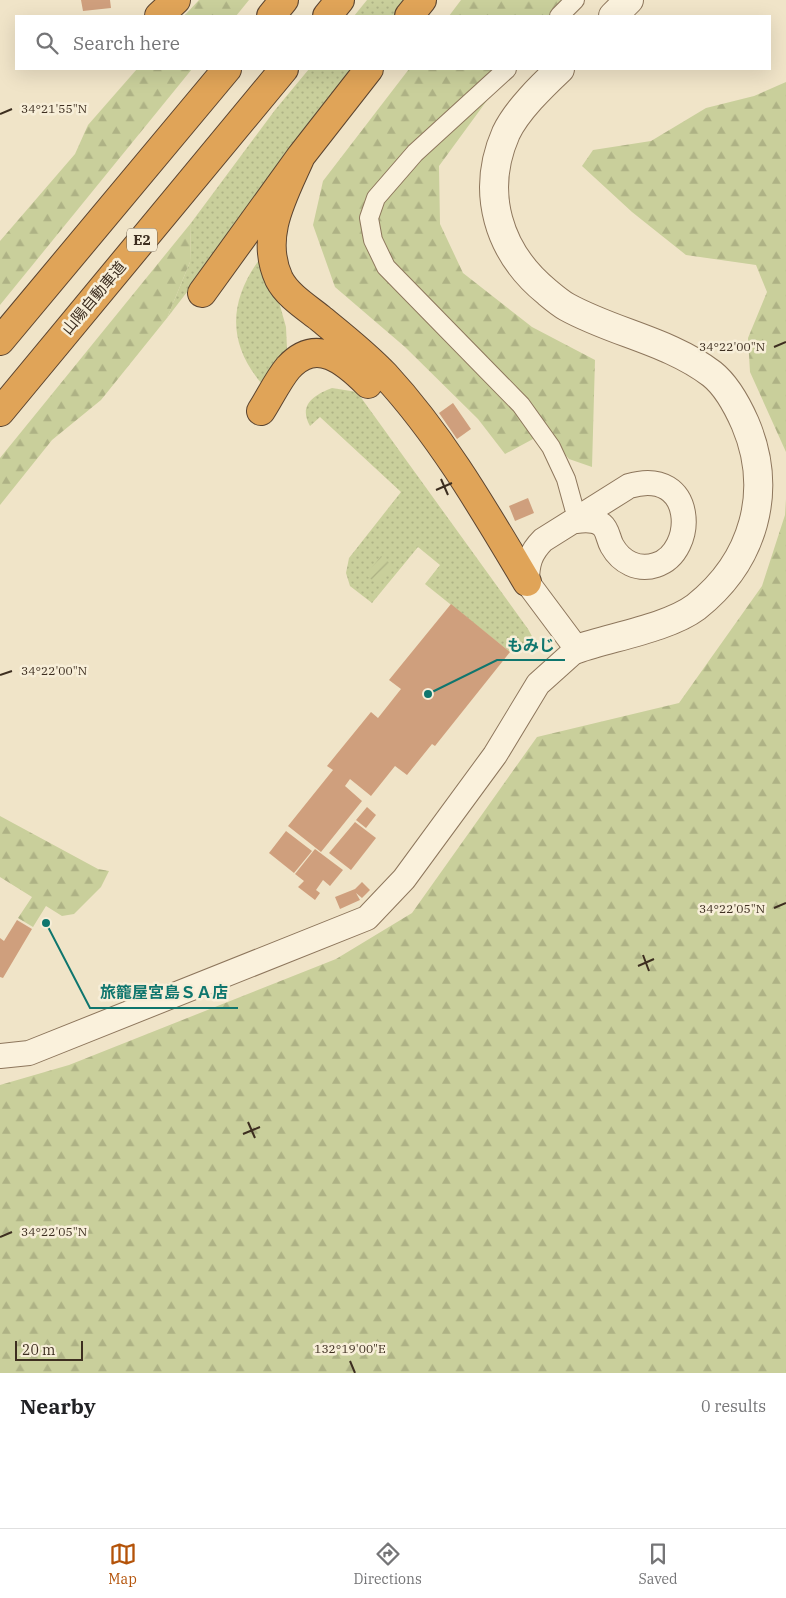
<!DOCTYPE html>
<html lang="en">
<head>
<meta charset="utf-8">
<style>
	:root { --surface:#fff; --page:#f6f6f6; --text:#202124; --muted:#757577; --line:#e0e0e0; --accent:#b45309 }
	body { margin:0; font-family:"IBM Plex Serif","Noto Sans JP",serif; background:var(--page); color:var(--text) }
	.scale { position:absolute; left:15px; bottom:12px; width:68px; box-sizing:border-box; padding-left:5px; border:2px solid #3d2e20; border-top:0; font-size:14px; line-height:18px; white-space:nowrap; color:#3d2e20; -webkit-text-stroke:4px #f7eed8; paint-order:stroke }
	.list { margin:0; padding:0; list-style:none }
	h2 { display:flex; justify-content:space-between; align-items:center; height:65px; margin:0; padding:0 20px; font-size:21px }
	h2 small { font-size:16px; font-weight:400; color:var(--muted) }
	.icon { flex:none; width:28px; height:28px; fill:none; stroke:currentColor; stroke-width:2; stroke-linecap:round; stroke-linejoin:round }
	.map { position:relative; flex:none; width:786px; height:1373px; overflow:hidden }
	.search { position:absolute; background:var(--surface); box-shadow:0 5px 20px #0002; left:15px; right:15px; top:15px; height:55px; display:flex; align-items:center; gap:12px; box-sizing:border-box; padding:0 18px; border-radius:0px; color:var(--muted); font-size:19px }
	.sheet { height:155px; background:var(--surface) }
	nav { display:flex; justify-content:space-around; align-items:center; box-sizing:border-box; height:70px; border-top:1px solid var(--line); background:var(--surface); font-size:14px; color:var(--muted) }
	nav a { display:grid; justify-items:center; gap:2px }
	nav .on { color:var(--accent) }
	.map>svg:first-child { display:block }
	.grass { fill:url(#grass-dots) }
	.forest { fill:url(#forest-firs) }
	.garden { fill:url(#garden-furrows) }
	.building { fill:#cf9f7d }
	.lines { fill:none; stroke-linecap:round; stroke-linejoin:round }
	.pedestrian-casing { stroke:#8d765c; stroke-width:20 }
	.minor-casing { stroke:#8d765c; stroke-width:26 }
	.tertiary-casing { stroke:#8d765c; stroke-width:30 }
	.motorway-casing { stroke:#5b4430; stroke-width:30 }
	.pedestrian { stroke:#faf1dc; stroke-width:18 }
	.minor { stroke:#faf1dc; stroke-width:24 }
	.tertiary { stroke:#faf1dc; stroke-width:28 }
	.motorway { stroke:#e0a458; stroke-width:28 }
	.ticks { fill:none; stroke:#3d2e20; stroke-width:2 }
	.labels { text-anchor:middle; stroke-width:5; stroke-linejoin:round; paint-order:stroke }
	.shield { fill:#f7eed8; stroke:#756857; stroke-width:1 }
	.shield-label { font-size:14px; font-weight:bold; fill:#3d2e20 }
	.street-label { font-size:15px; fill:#3d2e20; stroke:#f7eed8 }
	.ticks-label { font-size:12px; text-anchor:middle; fill:#3d2e20; stroke:#f7eed8; stroke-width:5; stroke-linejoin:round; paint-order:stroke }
	.leader { fill:none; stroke:#0f766e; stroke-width:2 }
	.callout-dot { fill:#0f766e; stroke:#f7eed8; stroke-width:2 }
	.callout-label { font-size:16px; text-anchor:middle; font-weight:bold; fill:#0f766e; stroke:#f7eed8; stroke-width:5; stroke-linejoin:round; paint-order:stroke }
</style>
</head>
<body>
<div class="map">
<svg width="786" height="1373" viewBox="0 0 786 1373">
	<defs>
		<pattern id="grass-dots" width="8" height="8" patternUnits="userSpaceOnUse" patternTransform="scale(1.25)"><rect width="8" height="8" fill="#c9cf9b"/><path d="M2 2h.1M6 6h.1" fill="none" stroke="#aeb285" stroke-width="1.8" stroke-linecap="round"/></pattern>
		<pattern id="forest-firs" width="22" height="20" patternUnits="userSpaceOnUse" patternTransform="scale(1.25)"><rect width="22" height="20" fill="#c9cf9b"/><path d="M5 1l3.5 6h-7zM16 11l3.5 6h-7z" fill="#aeb285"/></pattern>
		<pattern id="garden-furrows" width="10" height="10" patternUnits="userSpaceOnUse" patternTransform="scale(1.25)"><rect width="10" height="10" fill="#c9cf9b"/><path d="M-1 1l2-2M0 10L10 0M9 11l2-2" fill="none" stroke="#aeb285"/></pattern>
	</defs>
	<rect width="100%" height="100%" fill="#f0e4c8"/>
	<path class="grass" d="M367,0H412L400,16H354Z
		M309,69H359L167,318L190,262L191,223L275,110Z
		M259,260L279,302L286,327L287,349L279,373L262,384C228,344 228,303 259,260Z
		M332,388L357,392L528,629L534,640L535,652L516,646L510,652L425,584L440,565L418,547L372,603L350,586L346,573L349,558L401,492L320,417L310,426C298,405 314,395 332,388Z"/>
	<path class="forest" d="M199,0H249L236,16H184Z
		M461,0H563L550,16H449Z
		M137,69H192L0,305V241L75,154L88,125Z
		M409,69H510L439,166L440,224L463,273L532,327L595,360L592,467L569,459L546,432L505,454L478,419L405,347L335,287L313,225L323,181Z
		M786,82V452L750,372L748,338L767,292L756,265L686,255L632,212L582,166L593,150L651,141L706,108L754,96Z
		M191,223L190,262L167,318L101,400L52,440L0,505V458Z
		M786,499V1373H0V1085L69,1065L336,959L412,913L537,737L679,703L762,586L785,515Z
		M0,816L98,869L109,871L101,887L74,914L62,916L46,906L33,927L18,918L32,897L0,877Z"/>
	<path class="garden" d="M381,556L392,565L377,584L366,575Z"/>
	<path class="building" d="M81,0H110L111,8L83,11Z
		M453,403L471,429L457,439L439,413Z
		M528,498L534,513L515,521L509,506Z
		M451,604L510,652L435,746L432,744L407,775L395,766L371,796L350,779L345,786L362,801L321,852L288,826L333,770L327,766L371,712L378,718L401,689L389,680Z
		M367,807L376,815L366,828L356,820Z
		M355,822L376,838L351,870L329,853Z
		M286,831L312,851L294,873L269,853Z
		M315,849L343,870L330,886L323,880L316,890L320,893L315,900L298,887L304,881L295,874Z
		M362,882L370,890L362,898L356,893L360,900L340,909L335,897L355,889Z
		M17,920L32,929L3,978L0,977V938L4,941Z"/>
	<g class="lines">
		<defs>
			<path id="pedestrian" d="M559,16L575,0
				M507,69L415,153L376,198L369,218L373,240L386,267L521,405L551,447L566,479L574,508"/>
			<path id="minor" d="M0,1056L29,1053L367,918L404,879L495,755L538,684L577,649L527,582C527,564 530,553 543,540L629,486C696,466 697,552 656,565C638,571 621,562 612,546C608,539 608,530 602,525C595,519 584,520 576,521"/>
			<path id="tertiary" d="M613,16L629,0
				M560,69C542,86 517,110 506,133C480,192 498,252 547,292C553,297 560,303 567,307C614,333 669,341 712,374C727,386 737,405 745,423C774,491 754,561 696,607C668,628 611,637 577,649"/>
			<path id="motorway" d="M159,16L176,0
				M271,16L284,0
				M327,16L340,0
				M409,16L422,0
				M301,156C284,195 259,236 279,279C287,295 306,307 320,318C342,336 365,354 385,375C442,437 484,510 527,582
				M202,293L301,156L369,69
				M0,341L227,69
				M261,411C270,397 278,380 288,368C317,336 346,362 368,384
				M0,412L284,69"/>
		</defs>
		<use href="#pedestrian" class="pedestrian-casing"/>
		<use href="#minor" class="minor-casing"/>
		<use href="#tertiary" class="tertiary-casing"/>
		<use href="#motorway" class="motorway-casing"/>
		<use href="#pedestrian" class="pedestrian"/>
		<use href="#minor" class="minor"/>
		<use href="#tertiary" class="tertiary"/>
		<use href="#motorway" class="motorway"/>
	</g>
	<path class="ticks" d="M0,114L12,109M774,347L786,342M441,479L448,495M436,490L452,483M0,675L12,671M774,908L786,903M643,955L649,971M638,966L654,959M248,1122L255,1138M243,1134L260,1127M0,1237L12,1232M350,1361L355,1373"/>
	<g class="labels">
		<rect class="shield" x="127" y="228.5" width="30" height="23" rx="4"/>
		<g class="shield-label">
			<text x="142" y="245">E2</text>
		</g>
		<g class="street-label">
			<text transform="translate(94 298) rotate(-50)" y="5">山陽自動車道</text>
		</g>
	</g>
	<g class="ticks-label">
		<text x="54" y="113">34°21'55"N</text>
		<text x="732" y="351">34°22'00"N</text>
		<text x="54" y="675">34°22'00"N</text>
		<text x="732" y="913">34°22'05"N</text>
		<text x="54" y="1236">34°22'05"N</text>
		<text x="350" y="1353">132°19'00"E</text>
	</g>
	<path class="leader" d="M428 694L497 660H565M46 923L90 1008H238"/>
	<g class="callout-dot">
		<circle cx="428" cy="694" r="5"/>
		<circle cx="46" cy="923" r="5"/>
	</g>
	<g class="callout-label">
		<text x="531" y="651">もみじ</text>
		<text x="164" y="998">旅籠屋宮島ＳＡ店</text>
	</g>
</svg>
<div class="scale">20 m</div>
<div class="search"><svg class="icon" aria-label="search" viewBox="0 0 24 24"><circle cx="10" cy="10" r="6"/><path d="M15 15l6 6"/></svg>Search here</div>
</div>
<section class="sheet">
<h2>Nearby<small>0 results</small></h2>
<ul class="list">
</ul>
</section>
<nav>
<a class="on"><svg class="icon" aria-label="map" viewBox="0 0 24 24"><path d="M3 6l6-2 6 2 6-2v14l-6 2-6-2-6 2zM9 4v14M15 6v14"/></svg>Map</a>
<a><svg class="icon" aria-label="directions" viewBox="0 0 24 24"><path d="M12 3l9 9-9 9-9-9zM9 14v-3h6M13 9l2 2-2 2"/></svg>Directions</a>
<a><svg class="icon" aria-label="saved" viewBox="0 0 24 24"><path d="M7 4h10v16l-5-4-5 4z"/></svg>Saved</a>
</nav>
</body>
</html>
